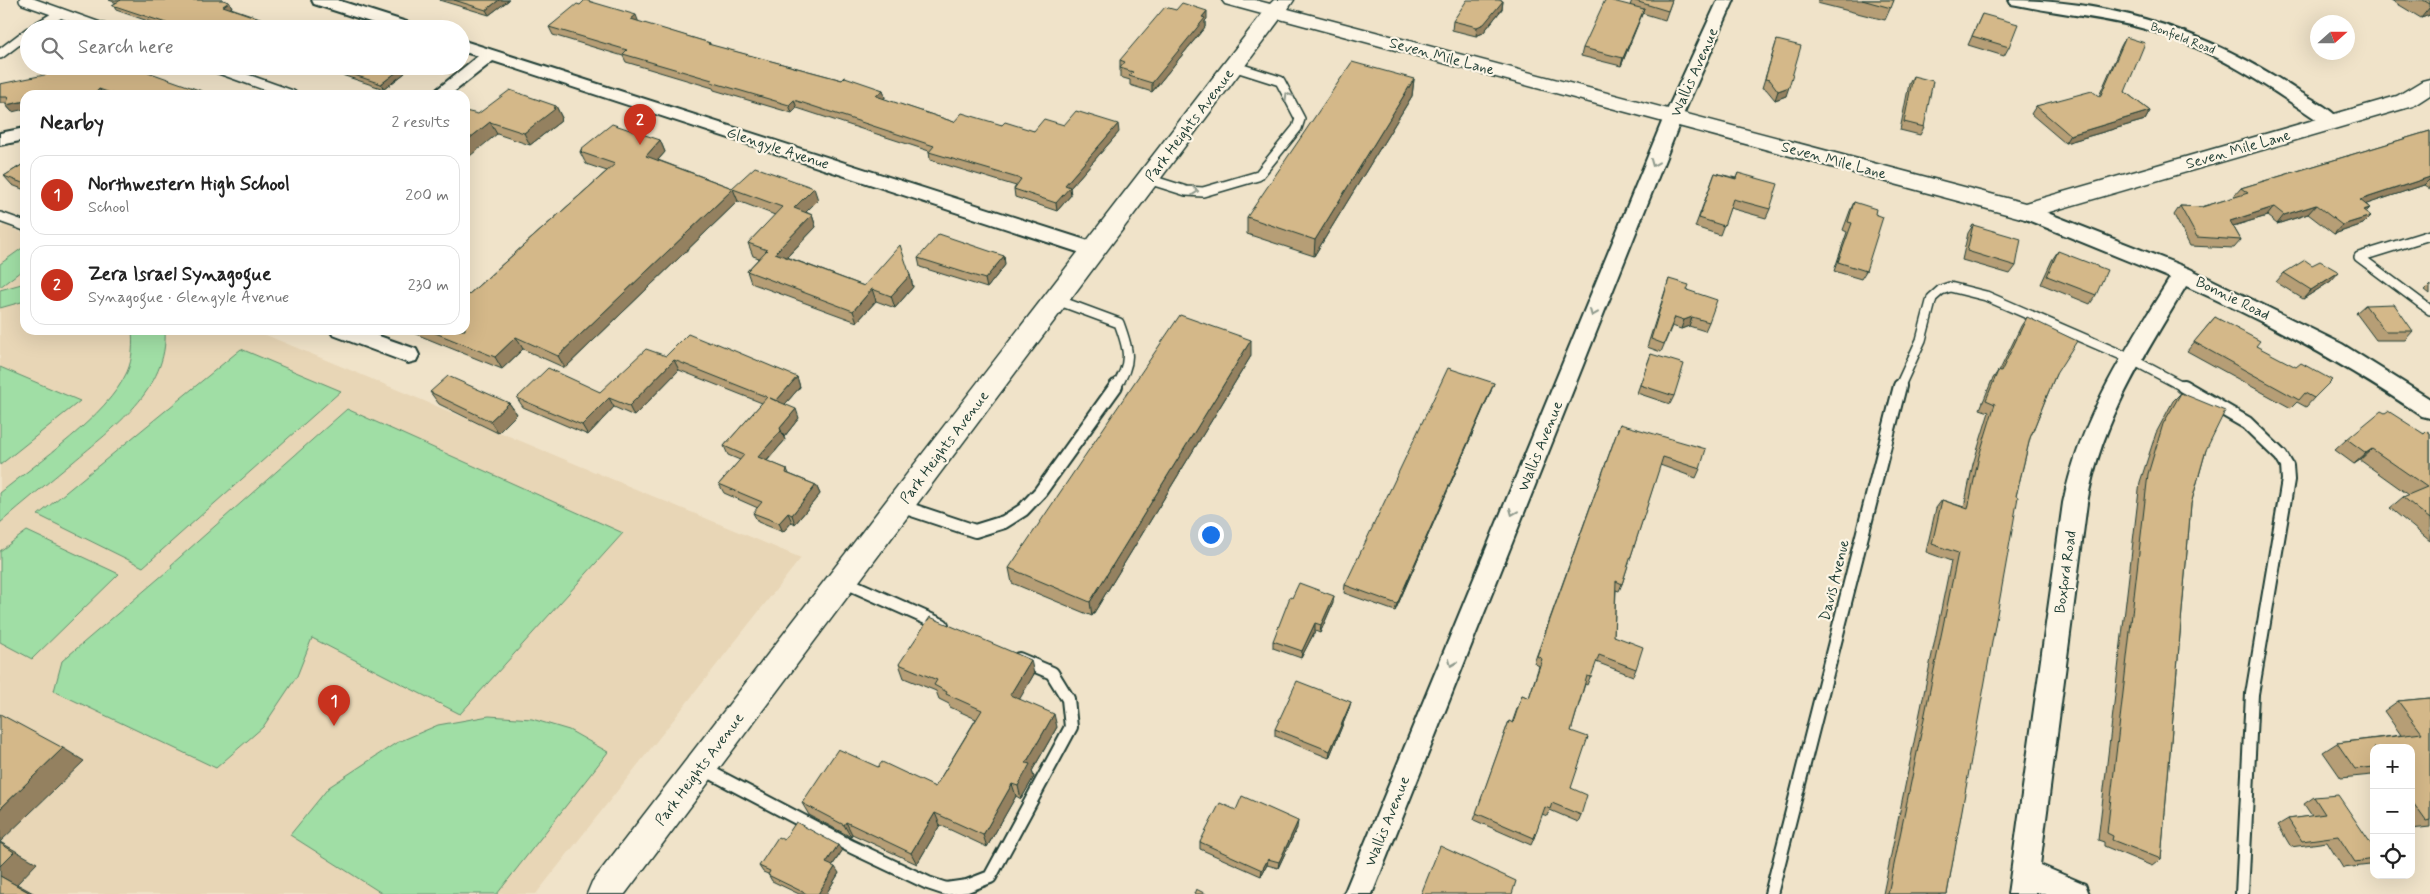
<!DOCTYPE html>
<html lang="en">
<head>
<meta charset="utf-8">
<style>
	:root { --surface:#fff; --page:#f6f6f6; --text:#222; --muted:#767676; --line:#e0e0e0; --accent:#c8321e }
	body { margin:0; font-family:Mynerve,sans-serif; background:var(--page); color:var(--text) }
	.controls { position:absolute; right:15px; bottom:15px; display:grid; overflow:hidden; border-radius:10px; box-shadow:0 5px 20px #0002 }
	.controls button { width:45px; height:45px; display:grid; place-items:center; padding:0; border:0; border-bottom:1px solid var(--line); background:var(--surface); color:var(--text); font:25px sans-serif }
	.compass { position:absolute; left:2310px; top:15px; width:45px; height:45px; border-radius:50%; background:var(--surface); box-shadow:0 5px 20px #0002; rotate:69deg }
	.you { position:absolute; left:1210px; top:534px; width:18px; height:18px; margin:-12px; border:4px solid #fff; border-radius:50%; background:#1a73e8; box-shadow:0 0 0 8px #1a73e833 }
	.badge { display:grid; place-items:center; width:32px; height:32px; border-radius:50%; background:var(--accent); color:#fff; font-size:16px; font-weight:700 }
	.pin { position:absolute; translate:-50% -41px; filter:drop-shadow(0 1px 2px #0008) }
	.pin::after { content:''; position:absolute; top:26px; width:18px; height:15px; background:inherit; clip-path:polygon(0 0,100% 0,50% 100%) }
	.list { margin:0; padding:0; list-style:none }
	h2 { display:flex; justify-content:space-between; align-items:center; height:65px; margin:0; padding:0 20px; font-size:21px }
	h2 small { font-size:16px; font-weight:400; color:var(--muted) }
	.list li { display:grid; grid-template-columns:32px 1fr auto; gap:15px; align-items:center; box-sizing:border-box; height:80px; margin:0 10px 10px; padding:0 10px; border:1px solid var(--line); border-radius:15px }
	.list b { display:block; font-size:19px; white-space:nowrap }
	.list p { margin:0; font-size:16px; white-space:nowrap; color:var(--muted) }
	.list em { font-size:16px; font-style:normal; color:var(--muted) }
	.icon { flex:none; width:28px; height:28px; fill:none; stroke:currentColor; stroke-width:2; stroke-linecap:round; stroke-linejoin:round }
	.map { position:relative; flex:none; width:2430px; height:894px; overflow:hidden }
	.search { position:absolute; background:var(--surface); box-shadow:0 5px 20px #0002; left:20px; top:20px; width:450px; height:55px; display:flex; align-items:center; gap:12px; box-sizing:border-box; padding:0 18px; border-radius:28px; color:var(--muted); font-size:19px }
	.panel { position:absolute; background:var(--surface); box-shadow:0 5px 20px #0002; left:20px; top:90px; width:450px; height:245px; border-radius:15px }
	.map>svg:first-child { display:block }
	.built { fill:#e8d6b6 }
	.green { fill:#a0dea5; stroke:#608e6c }
	.lines { fill:none; stroke-linecap:round; stroke-linejoin:round }
	.lane-far1-casing { stroke:#1f3d34; stroke-width:12 }
	.lane-casing { stroke:#1f3d34; stroke-width:16 }
	.street-casing { stroke:#1f3d34; stroke-width:4 }
	.secondary-casing { stroke:#1f3d34; stroke-width:3 }
	.lane-far1 { stroke:#fcf5e5; stroke-width:9 }
	.lane { stroke:#fcf5e5; stroke-width:12 }
	.street { fill:#fcf5e5; fill-rule:evenodd }
	.secondary { fill:#fcf5e5; fill-rule:evenodd }
	.wall { fill:#b69e76; stroke:#1f3d34 }
	.shaded-wall { fill:#948160; stroke:#1f3d34 }
	.building { fill:#d4b889; stroke:#1f3d34 }
	.oneway { stroke:#8e998c }
	.labels { text-anchor:middle; stroke-width:4.5; stroke-linejoin:round; paint-order:stroke }
	.far-street-label { font-size:12px; fill:#1f3d34; stroke:#fcf5e5 }
	.street-label { font-size:15px; fill:#1f3d34; stroke:#fcf5e5 }
</style>
</head>
<body>
<div class="map">
<svg width="2430" height="894" viewBox="0 0 2430 894">
	<rect width="100%" height="100%" fill="#f0e3c9"/>
	<filter id="ink" filterUnits="userSpaceOnUse"><feTurbulence type="fractalNoise" baseFrequency=".02" numOctaves="2"/><feDisplacementMap in="SourceGraphic" scale="10" xChannelSelector="R" yChannelSelector="G"/><feConvolveMatrix kernelMatrix="1 2 1 2 8 2 1 2 1" color-interpolation-filters="sRGB"/></filter>
	<g filter="url(#ink)">
		<path class="built" d="M4,225L25,234V330H254L801,558L536,894H0V228Z"/>
		<path class="green" d="M25,246V268L0,287V264Z
			M25,283V301L0,308V290Z
			M132,330H165C169,389 113,428 73,462C49,482 24,502 0,523V493C38,462 107,416 127,372C133,359 133,343 132,330Z
			M241,349L341,391L143,567L38,515Z
			M0,367L80,401L0,465Z
			M347,409L623,533L460,714L312,638L297,676L263,727L216,768L54,691L62,661L172,567L171,565Z
			M27,531L119,574L32,659L0,642V551Z
			M489,716L532,719L569,730L608,752L497,894H383L290,835L329,787L396,743L438,725Z"/>
		<g class="lines">
			<defs>
				<path id="lane-far1" d="M24,0L105,29
					M34,29L61,13
					M0,54L29,32
					M211,66L292,95
					M1148,179L1186,191L1203,192L1258,176L1297,128L1300,119L1280,81L1233,66
					M0,217L25,226
					M2430,235L2359,257L2430,310
					M1057,300L1119,323C1129,350 1133,363 1115,388
					M1899,388L1921,340L1932,298L1941,290L1950,287L1986,296L2131,359L2186,388"/>
				<path id="lane" d="M2183,386L2247,423L2281,456L2287,466L2288,480L2252,694L2242,894
					M900,506L975,531L1004,522L1023,510L1040,492L1116,386
					M843,581L942,625
					M702,768L852,847L928,883L946,889L967,886L990,877L1071,727L1068,699L1052,673L1019,659
					M1771,894L1900,386"/>
				<path id="street" d="M312,0H337L416,25L418,29H392L314,4Z
					M1718,0H1734L1682,117L1372,894H1344L1664,117Z
					M2009,0C2113,0 2211,33 2298,91C2311,99 2333,109 2341,122L2338,126H2326C2269,87 2211,47 2145,29C2103,17 2059,14 2017,5L2011,4Z
					M461,40L1101,245L1104,250L1101,255L1094,257L1087,255L493,61L450,95H430L478,56L461,51Z
					M25,128V140L0,145V133Z
					M2025,204L2190,269L2342,344L2430,399V418L2422,416C2347,365 2269,323 2186,286C2144,356 2101,421 2087,503L2040,865L2085,884L2089,894H2041L2036,892V894H2008L2063,503C2080,419 2125,350 2170,278L2018,216L2015,211L2018,206Z
					M330,330H362L416,349L419,355L416,361L408,363L333,335Z"/>
				<path id="secondary" d="M1222,0H1255L1270,4L1274,0H1294L1288,9L2025,203L2397,96L2422,81L2430,79V95L2413,106L2025,219L1280,19L625,894H587L592,882L1262,14L1225,4Z"/>
			</defs>
			<use href="#lane-far1" class="lane-far1-casing"/>
			<use href="#lane" class="lane-casing"/>
			<use href="#street" class="street-casing"/>
			<use href="#secondary" class="secondary-casing"/>
			<use href="#lane-far1" class="lane-far1"/>
			<use href="#lane" class="lane"/>
			<use href="#street" class="street"/>
			<use href="#secondary" class="secondary"/>
		</g>
		<path class="wall" d="M109,0H223L229,2L232,7L231,8L286,27L310,29H205L199,27L197,29H171L116,10L113,5L117,3Z
			M439,0H509L489,15Z
			M1632,0H1672L1665,20L1642,13L1621,66L1581,56L1583,48L1630,6Z
			M1818,0H1894L1885,20L1817,3Z
			M2391,0H2430V15L2421,18Z
			M1503,1L1502,9L1483,33L1476,36L1452,30L1453,21Z
			M580,5L710,43V45L842,80L883,90L885,98L884,99L954,122L1002,125L1034,131L1064,125L1119,132L1070,188L1071,195L1057,211L1015,197L1014,189L1016,186L930,160L929,151L797,108L792,113L714,90L713,88L626,62L623,56L553,35L549,27Z
			M1982,14L2009,47L2004,56L1968,45Z
			M1207,19L1205,21V27L1152,92L1130,85V80L1120,77V60Z
			M2126,37L2125,92L2150,111L2145,120L2065,143L2031,114L2036,106L2099,96L2121,46Z
			M1777,40L1786,96L1775,100L1766,89L1762,88Z
			M315,66H399L402,68L405,73L384,89Z
			M1913,76L1924,127L1920,135L1900,130L1909,84Z
			M1414,79L1412,96L1314,256L1247,234V217Z
			M0,84L213,95H25L12,112L6,105V103H0Z
			M556,106L562,118L560,120L561,121L530,145L497,134L478,114Z
			M2430,131V189L2424,185L2366,204L2370,208L2366,212L2371,216L2363,224L2334,234L2308,214L2277,224L2267,216L2233,226L2241,240L2234,248L2190,246L2174,215L2180,206L2202,207L2235,197L2234,196L2241,188Z
			M660,140L665,152L658,160L732,188L818,200L806,212L812,215L816,227L787,257L864,286L910,275L913,287L895,308L876,301L857,322L751,283L747,271L759,258L753,256L748,243L775,215L738,201L565,368L523,349L502,369L406,330H465L468,295L607,171L586,164L580,152L581,150V149Z
			M25,163V190L12,185L4,176Z
			M1715,173L1736,178L1738,173L1770,209L1766,218L1730,208L1720,235L1695,227Z
			M1854,202L1875,214L1866,271L1861,279L1834,271L1847,232L1843,230L1850,211Z
			M1973,225L2016,266L2010,274L1962,260L1968,233Z
			M2058,251L2096,295L2090,304L2041,284L2052,260Z
			M1004,256L1005,265L987,288L920,267L918,258Z
			M2284,273L2331,281L2303,299L2276,282Z
			M1669,279L1687,290L1709,322L1705,331L1689,326L1681,329L1672,326L1661,352L1647,347Z
			M2430,285V294L2425,290Z
			M2365,305L2413,331L2405,340H2376L2356,313Z
			M2027,317L2056,374L2046,398L2030,438L2016,496L1947,894H1883L1951,561L1926,552L1936,508L1942,500L1964,507L1973,464L1989,412L1980,409L1992,380L1998,371L1999,372L2021,326Z
			M2215,317L2256,346L2314,398L2306,407L2297,402L2291,408L2187,351Z
			M1651,354L1674,396L1670,404L1637,393Z
			M666,356L797,377L800,387L785,404L799,418L784,437L785,440L767,461L787,469L789,474L816,485L820,494L795,524L792,522L783,532L758,522L753,513L758,508L724,493L719,484L740,460L728,455L724,446L762,403L679,370L634,416L614,407L588,435L523,407L517,398L600,392Z
			M1251,356L1092,616L1012,583L1009,568Z
			M1491,391L1395,611L1344,593L1345,585Z
			M430,392L509,403L517,414L498,433L439,404Z
			M2181,393L2206,450L2191,504L2161,859L2152,866L2104,846V842L2098,840L2140,482L2156,433L2173,401Z
			M1620,424L1700,469L1696,478L1660,465L1622,584L1619,591L1616,590L1614,636L1636,669L1633,676L1596,662L1587,685L1585,684L1571,731V788L1581,815L1578,822L1550,810L1547,816L1542,814L1534,838L1531,845L1474,820L1509,721L1512,723L1522,695L1529,698L1539,666L1534,663Z
			M2430,433V541L2390,508L2403,497L2409,495L2360,460L2354,464L2335,450L2347,439Z
			M1333,603L1320,633L1315,631L1301,658L1273,648V641Z
			M899,664L1034,674L1019,699L1057,727L1032,771L1034,777L1021,799L1016,796L987,847L940,825L917,864L852,834L851,837L809,815L802,803L878,767L935,787L976,719L950,707L949,704L939,699L936,691L904,678Z
			M2430,698V827L2411,829V748H2374V777L2372,775L2341,778L2323,752L2337,743L2401,735L2384,711L2398,701Z
			M1349,709L1329,758L1275,736V729Z
			M2314,797L2374,848V862L2370,865L2343,868L2327,842L2291,847L2278,825L2288,819L2312,816L2304,804Z
			M1236,810L1297,828L1278,868L1267,865L1261,876L1200,849V842Z
			M784,840L842,851L832,866L839,873L826,894H799L772,881L768,874L763,872L759,866Z"/>
		<path class="shaded-wall" d="M499,0H509L489,15L486,10Z
			M1503,1L1502,9L1483,33L1476,36L1477,27Z
			M229,2L232,7L226,11L223,6Z
			M2430,7V15L2421,18Z
			M1644,9L1641,17L1621,66L1623,58Z
			M1207,11V19L1205,21V27L1152,92V83Z
			M636,15L639,23L631,19Z
			M196,22L199,27L197,29H191L189,26Z
			M183,24L186,29H179L178,27Z
			M402,68L405,73L384,89L381,84Z
			M1414,79L1412,96L1314,256L1315,240Z
			M1789,87L1786,96L1775,100L1778,91Z
			M99,89L104,95H94Z
			M883,90L885,98L878,104L876,96Z
			M794,100L797,108L792,113L789,105Z
			M25,101V109L12,112L6,105Z
			M556,106L562,118L560,120L561,121L530,145L524,133Z
			M2150,111L2145,120L2065,143L2070,135Z
			M490,122L497,134L465,160V142Z
			M1118,124L1119,132L1070,188L1071,195L1057,211L1056,203L1065,185Z
			M660,140L665,152L651,168L646,156Z
			M2430,177V179L2424,185L2352,209L2360,200Z
			M814,188L818,200L798,220L794,208Z
			M733,189L738,201L565,368L558,356Z
			M2316,205L2308,214L2277,224L2284,215Z
			M2274,207L2267,216L2223,229L2230,221Z
			M2370,208L2362,216L2363,210Z
			M812,215L816,227L779,265L775,253Z
			M2371,216L2363,224L2334,234L2342,225Z
			M1004,256L1005,265L987,288L985,279Z
			M2339,272L2331,281L2303,299L2311,290Z
			M910,275L913,287L895,308L891,296Z
			M872,289L876,301L857,322L853,311Z
			M1692,317L1689,326L1681,329L1684,320Z
			M516,337L523,349L502,369L495,357Z
			M1251,340V356L1092,616L1090,602Z
			M674,360L679,370L634,416L629,406Z
			M797,377L800,387L780,410L776,401Z
			M1494,383L1491,391L1395,611L1397,604Z
			M609,398L614,407L588,435L582,425Z
			M509,403L517,414L498,433L490,421Z
			M796,409L799,418L784,437L780,428Z
			M781,431L785,440L762,466L758,457Z
			M2372,449L2360,460L2354,464L2366,453Z
			M816,485L820,494L795,524L792,515Z
			M788,513L792,522L783,532L779,523Z
			M1334,596L1333,603L1320,633L1321,625Z
			M1315,623V631L1301,658L1302,651Z
			M1031,660L1034,674L1014,709L1010,695Z
			M1351,702L1349,709L1329,758L1330,751Z
			M1054,714L1057,727L1032,771L1034,777L1021,799L1018,786L1026,763Z
			M63,748L84,761L0,842V809Z
			M1012,784L1016,796L987,847L983,835Z
			M935,813L940,825L917,864L911,853Z
			M1298,821L1297,828L1278,868L1279,862Z
			M846,822L852,834L851,837L844,825Z
			M0,842L37,863L17,884L35,894H32L0,876Z
			M838,845L842,851L830,869L826,863Z
			M1268,859L1267,865L1261,876L1262,870Z
			M835,867L839,873L826,894H818Z"/>
		<path class="building" d="M120,0H223L229,2L223,6L267,21L286,27L292,23L310,29H217L196,22L189,26L183,24L178,27L112,5L121,0Z
			M454,0H499L486,10Z
			M585,0L636,15L631,19L710,43L708,44L842,80L845,77L883,90L876,96L954,122L962,113L1002,125L1005,122L1034,131L1044,119L1064,125L1076,111L1118,124L1065,185L1070,187L1056,203L1014,189L1021,179L929,152L934,146L794,100L789,105L711,82L712,80L623,54L627,50L549,27L577,4L580,5Z
			M1467,0H1498L1503,1L1484,24L1477,27L1453,21Z
			M1605,0H1609L1644,9L1623,58L1583,48Z
			M1632,0H1672L1668,11Z
			M1862,0H1894L1891,8Z
			M2423,0H2430V4Z
			M1182,3L1207,11L1202,17L1205,18L1152,83L1129,76L1133,72L1120,68L1125,62L1120,60L1165,7L1176,10Z
			M1982,14L2018,24L2009,47L1972,36Z
			M2126,37L2145,43L2125,92L2150,111L2070,135L2036,106L2092,91L2100,97Z
			M1777,40L1801,46L1789,87L1778,91L1770,80L1765,79Z
			M1352,62L1414,79L1315,240L1247,217Z
			M328,66H399L402,68L381,84Z
			M59,72H148L213,95H116L99,89L94,95H25V101L6,105L9,97H0V84Z
			M1913,76L1933,81L1924,127L1904,122Z
			M510,90L556,106L553,108L555,109L524,133L490,122L465,142V111L478,114Z
			M612,124L660,140L646,156L732,188L755,167L814,188L794,208L812,215L775,253L864,286L900,245L910,275L891,296L872,289L853,311L747,271L767,250L748,243L782,207L733,189L558,356L516,337L495,357L428,330H465V294L468,295L615,164L580,152L582,149H581Z
			M2430,131V177L2360,200L2370,208L2363,210L2371,216L2342,225L2316,205L2284,215L2274,207L2230,221L2241,240L2197,237L2180,206L2202,207L2248,193L2241,188Z
			M25,163V184L4,176Z
			M1715,173L1736,179L1738,173L1778,184L1770,209L1733,199L1724,226L1699,218Z
			M1854,202L1876,209L1875,214L1883,217L1866,271L1838,262L1852,223L1848,222Z
			M1973,225L2021,239L2016,266L1967,251Z
			M939,234L1004,256L985,279L918,258Z
			M2058,251L2107,270L2096,295L2047,276Z
			M2305,260L2312,265L2320,261L2339,272L2311,290L2284,273Z
			M1669,279L1689,285L1687,290L1717,300L1709,322L1692,317L1684,320L1675,317L1664,344L1651,339Z
			M2394,304L2413,331H2385L2365,305Z
			M1180,315L1251,340L1090,602L1009,568Z
			M2027,317L2077,341L2056,374L2046,398L2030,438L2016,496L2018,497L1947,894H1888L1958,553L1932,544L1942,500L1968,509L1979,456L1995,404L1986,400L1998,371L2001,372Z
			M2215,317L2260,341L2256,346L2296,367L2301,363L2332,380L2314,398L2305,393L2299,400L2194,342Z
			M688,334L710,343L711,341L797,377L776,401L770,398L796,409L780,428L781,431L758,457L787,469L786,473L816,485L792,515L788,513L779,523L753,513L762,502L719,484L744,455L724,446L767,397L674,360L629,406L609,398L582,425L517,398L548,368L600,392L646,349L666,356Z
			M1651,354L1684,364L1674,396L1640,385Z
			M1448,368L1494,383L1397,604L1345,585Z
			M448,376L509,403L490,421L430,392Z
			M2181,393L2225,411L2206,450L2191,504L2161,859L2112,840L2113,836L2107,833L2148,474L2163,424Z
			M2381,411L2385,413L2388,411L2424,434L2427,431L2430,433V519L2403,497L2427,487L2372,449L2366,453L2347,439Z
			M1620,424L1706,449L1700,469L1663,457L1622,584L1616,581L1614,636L1643,647L1636,669L1599,655L1591,677L1587,676L1571,731L1588,737L1571,788L1587,795L1581,815L1552,803L1550,809L1545,807L1534,838L1476,813L1509,721L1513,723L1522,695L1529,698L1542,659L1537,656Z
			M1299,583L1334,596L1321,625L1315,623L1302,651L1273,641L1290,597L1292,598Z
			M930,617L1031,660L1010,695L1054,714L1026,763L1030,764L1018,786L1012,784L983,835L935,813L911,853L846,822L844,825L802,803L838,749L878,767L882,762L935,787L982,710L946,694L947,692L934,685L937,680L899,664Z
			M1297,681L1351,702L1330,751L1275,729Z
			M2430,698V820L2426,821L2411,800V748H2374V767L2355,769L2337,743L2422,733L2398,701Z
			M0,714L63,748L0,809Z
			M2338,795L2374,848V859L2355,862L2338,836L2302,841L2288,819L2325,814L2314,797Z
			M1242,796L1298,821L1279,862L1268,859L1262,870L1200,842L1220,803L1236,810Z
			M796,822L838,845L826,863L835,867L818,894H807L768,875L770,871L759,866L778,837L784,840Z
			M0,843L14,852L0,866Z
			M1440,846L1516,881L1512,894H1421Z
			M0,876L32,894H0Z
			M1196,889L1206,894H1194Z"/>
		<defs><path id="oneway-chevron" d="M-2-3.5L2.5 0L-2 3.5" fill="none" stroke-width="1.6" stroke-linecap="round" stroke-linejoin="round" transform="scale(1.25)"/></defs>
		<g class="oneway">
			<use href="#oneway-chevron" transform="translate(1288 96) rotate(-121)"/>
			<use href="#oneway-chevron" transform="translate(1654 163) rotate(112)"/>
			<use href="#oneway-chevron" transform="translate(1195 191) rotate(4)"/>
			<use href="#oneway-chevron" transform="translate(1593 313) rotate(112)"/>
			<use href="#oneway-chevron" transform="translate(1513 512) rotate(112)"/>
			<use href="#oneway-chevron" transform="translate(1452 663) rotate(112)"/>
		</g>
	</g>
	<g class="labels">
		<g class="far-street-label">
			<text transform="translate(2183 38) rotate(21)" y="4">Bonfield Road</text>
		</g>
		<g class="street-label">
			<text transform="translate(1442 56) rotate(15)" y="5">Seven Mile Lane</text>
			<text transform="translate(1694 72) rotate(-66)" y="5">Wallis Avenue</text>
			<text transform="translate(1189 125) rotate(-53)" y="5">Park Heights Avenue</text>
			<text transform="translate(778 148) rotate(18)" y="5">Glengyle Avenue</text>
			<text transform="translate(2238 149) rotate(-16)" y="5">Seven Mile Lane</text>
			<text transform="translate(1834 160) rotate(15)" y="5">Seven Mile Lane</text>
			<text transform="translate(2233 298) rotate(26)" y="5">Bonnie Road</text>
			<text transform="translate(1540 446) rotate(-68)" y="5">Wallis Avenue</text>
			<text transform="translate(944 447) rotate(-53)" y="5">Park Heights Avenue</text>
			<text transform="translate(2065 572) rotate(-82)" y="5">Boxford Road</text>
			<text transform="translate(1834 580) rotate(-76)" y="5">Davis Avenue</text>
			<text transform="translate(699 769) rotate(-53)" y="5">Park Heights Avenue</text>
			<text transform="translate(1387 821) rotate(-68)" y="5">Wallis Avenue</text>
		</g>
	</g>
</svg>
<div class="controls">
<button>+</button>
<button>−</button>
<button><svg class="icon" aria-label="locate" viewBox="0 0 24 24"><circle cx="12" cy="12" r="6"/><path d="M12 2v4M12 18v4M2 12h4M18 12h4"/></svg></button>
</div>
<svg class="compass" viewBox="-18 -18 36 36"><path d="M0-13l5 13h-10z" fill="#e53935"/><path d="M0 13l5-13h-10z" fill="#767676"/></svg>
<div class="you"></div>
<div class="pin badge" style="left:334px;top:726px">1</div>
<div class="pin badge" style="left:640px;top:145px">2</div>
<div class="search"><svg class="icon" aria-label="search" viewBox="0 0 24 24"><circle cx="10" cy="10" r="6"/><path d="M15 15l6 6"/></svg>Search here</div>
<section class="panel">
<h2>Nearby<small>2 results</small></h2>
<ul class="list">
<li><span class="badge">1</span><div><b>Northwestern High School</b><p>School</p></div><em>200 m</em></li>
<li><span class="badge">2</span><div><b>Zera Israel Synagogue</b><p>Synagogue · Glengyle Avenue</p></div><em>230 m</em></li>
</ul>
</section>
</div>
</body>
</html>
